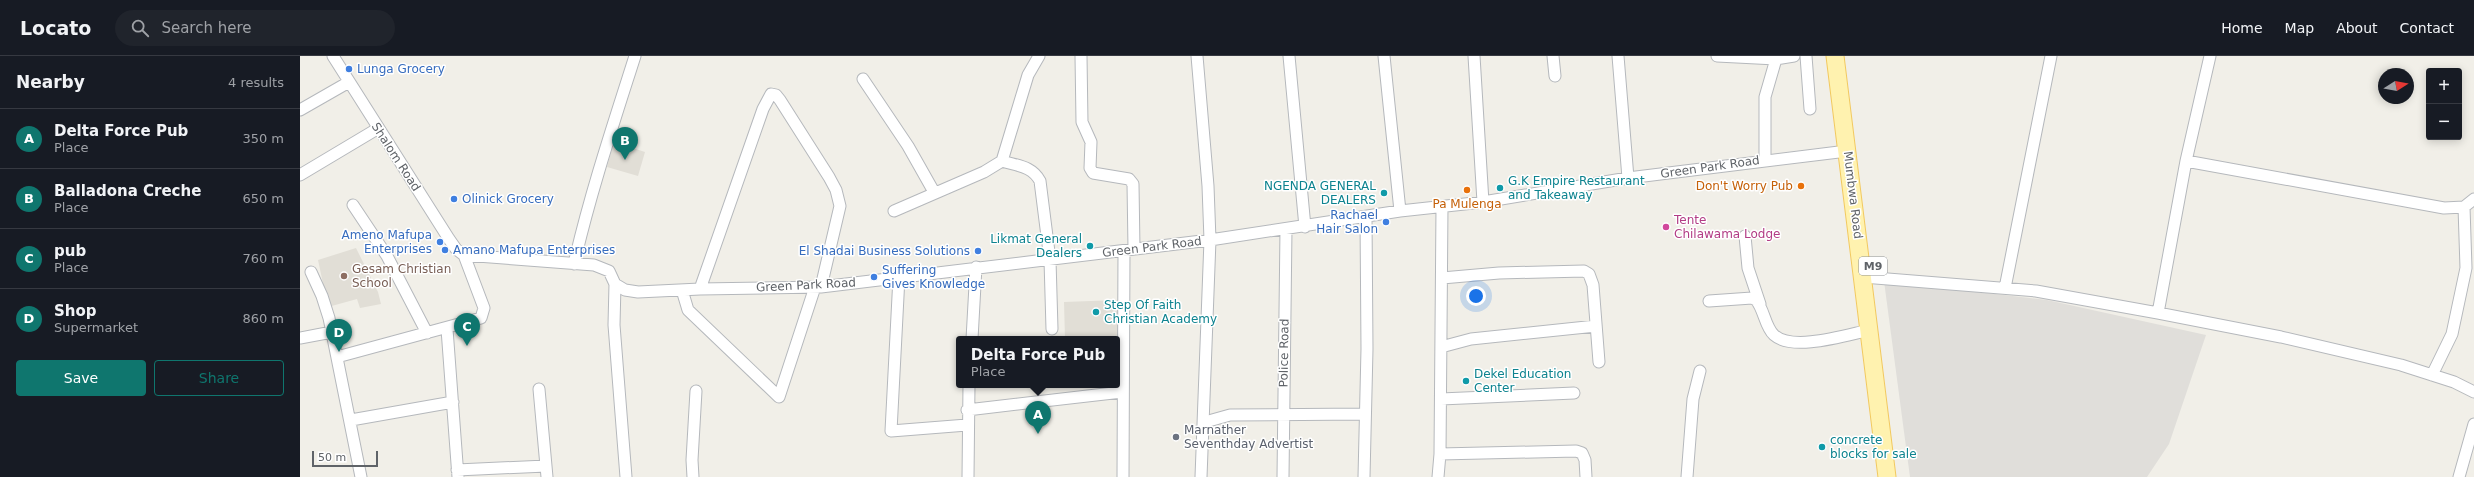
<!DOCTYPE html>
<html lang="en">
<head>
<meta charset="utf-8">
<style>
	:root { --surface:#171b24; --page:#20242c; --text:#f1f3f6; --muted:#9ea1a6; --line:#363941; --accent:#0f766e }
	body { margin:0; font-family:"DejaVu Sans",sans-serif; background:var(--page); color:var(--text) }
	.controls { position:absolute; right:12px; top:12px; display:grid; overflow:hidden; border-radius:4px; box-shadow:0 2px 10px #0003 }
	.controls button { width:36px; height:36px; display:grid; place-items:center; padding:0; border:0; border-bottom:1px solid var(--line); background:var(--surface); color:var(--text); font:20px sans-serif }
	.compass { position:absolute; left:2078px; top:12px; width:36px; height:36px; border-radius:50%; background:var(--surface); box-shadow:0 2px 10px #0003; rotate:79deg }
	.scale { position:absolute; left:12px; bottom:10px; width:66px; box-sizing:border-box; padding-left:4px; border:2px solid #5f6368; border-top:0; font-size:11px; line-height:14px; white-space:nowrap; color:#5f6368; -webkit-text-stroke:3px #fff; paint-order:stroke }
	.you { position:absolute; left:1176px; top:240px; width:14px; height:14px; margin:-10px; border:3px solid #fff; border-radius:50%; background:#1a73e8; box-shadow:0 0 0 6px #1a73e833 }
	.badge { display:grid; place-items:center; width:26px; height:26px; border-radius:50%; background:var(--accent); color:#fff; font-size:13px; font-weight:700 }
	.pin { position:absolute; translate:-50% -33px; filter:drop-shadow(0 1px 2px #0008) }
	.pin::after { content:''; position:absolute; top:21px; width:14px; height:12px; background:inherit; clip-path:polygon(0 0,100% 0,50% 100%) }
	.popup { position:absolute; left:656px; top:280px; width:164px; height:52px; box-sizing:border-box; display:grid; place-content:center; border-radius:4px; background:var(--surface); filter:drop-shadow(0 1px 3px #0005); font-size:13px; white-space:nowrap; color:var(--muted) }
	.popup b { font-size:15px; color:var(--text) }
	.popup::after { content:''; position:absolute; left:50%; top:100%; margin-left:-8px; border:8px solid transparent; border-top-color:var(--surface) }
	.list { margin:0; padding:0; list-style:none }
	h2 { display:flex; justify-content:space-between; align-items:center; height:52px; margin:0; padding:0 16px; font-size:17px }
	h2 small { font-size:13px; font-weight:400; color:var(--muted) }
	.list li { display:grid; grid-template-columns:26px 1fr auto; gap:12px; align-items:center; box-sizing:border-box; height:60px; padding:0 16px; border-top:1px solid var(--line) }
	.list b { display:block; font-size:15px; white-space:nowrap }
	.list p { margin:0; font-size:13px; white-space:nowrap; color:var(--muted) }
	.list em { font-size:13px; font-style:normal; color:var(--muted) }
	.actions { display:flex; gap:8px; padding:12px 16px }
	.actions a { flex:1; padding:9px 0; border:1px solid var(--accent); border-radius:4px; text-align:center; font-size:14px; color:var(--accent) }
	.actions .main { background:var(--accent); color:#fff }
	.icon { flex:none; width:22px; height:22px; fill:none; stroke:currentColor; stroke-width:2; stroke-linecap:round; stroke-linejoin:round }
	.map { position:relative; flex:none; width:2174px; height:421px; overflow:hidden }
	header { display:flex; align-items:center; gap:24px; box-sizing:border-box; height:56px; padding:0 20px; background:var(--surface); border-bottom:1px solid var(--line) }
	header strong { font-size:19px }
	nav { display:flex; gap:22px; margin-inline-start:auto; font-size:14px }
	.search { width:280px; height:36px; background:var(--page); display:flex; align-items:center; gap:10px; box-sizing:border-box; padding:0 14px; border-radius:22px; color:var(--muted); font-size:15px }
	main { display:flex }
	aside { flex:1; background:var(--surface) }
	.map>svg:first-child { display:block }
	.industrial { fill:#e0deda }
	.education { fill:#e1ded6 }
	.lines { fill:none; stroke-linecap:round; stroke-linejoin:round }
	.street-casing { stroke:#b5b8bc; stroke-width:13 }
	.primary-casing { stroke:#f2c960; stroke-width:19 }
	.street { stroke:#fff; stroke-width:11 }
	.primary { stroke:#fff2af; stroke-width:17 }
	.shop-dot { fill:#3f7fe0; stroke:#fff; stroke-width:1.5 }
	.food-dot { fill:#e8710a; stroke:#fff; stroke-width:1.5 }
	.culture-dot { fill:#0f9aa8; stroke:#fff; stroke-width:1.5 }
	.hotel-dot { fill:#d1479c; stroke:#fff; stroke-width:1.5 }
	.education-dot { fill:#8d6e63; stroke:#fff; stroke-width:1.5 }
	.worship-dot { fill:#6b7280; stroke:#fff; stroke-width:1.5 }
	.labels { text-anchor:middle; stroke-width:3; stroke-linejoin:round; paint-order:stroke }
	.shield { fill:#fff; stroke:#8f9295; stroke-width:1 }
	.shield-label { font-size:11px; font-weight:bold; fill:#5f6368 }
	.shop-label { font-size:12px; fill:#366cbe; stroke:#fff; text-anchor:start }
	.street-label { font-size:12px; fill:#5f6368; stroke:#fff }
	.culture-label { font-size:12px; fill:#0d838f; stroke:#fff; text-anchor:start }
	.food-label { font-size:12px; fill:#c56008; stroke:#fff; text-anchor:end }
	.hotel-label { font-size:12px; fill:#b23c85; stroke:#fff; text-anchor:start }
	.education-label { font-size:12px; fill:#785e54; stroke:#fff; text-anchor:start }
	.worship-label { font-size:12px; fill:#5b616d; stroke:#fff; text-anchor:start }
</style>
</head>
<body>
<header>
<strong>Locato</strong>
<div class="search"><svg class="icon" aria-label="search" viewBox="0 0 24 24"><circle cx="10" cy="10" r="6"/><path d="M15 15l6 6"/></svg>Search here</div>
<nav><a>Home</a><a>Map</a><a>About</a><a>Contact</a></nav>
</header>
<main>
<aside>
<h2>Nearby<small>4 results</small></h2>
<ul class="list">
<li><span class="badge">A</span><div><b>Delta Force Pub</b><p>Place</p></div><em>350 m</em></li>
<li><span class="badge">B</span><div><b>Balladona Creche</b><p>Place</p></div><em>650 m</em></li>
<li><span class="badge">C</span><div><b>pub</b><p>Place</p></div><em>760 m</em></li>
<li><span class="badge">D</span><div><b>Shop</b><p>Supermarket</p></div><em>860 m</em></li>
</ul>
<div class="actions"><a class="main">Save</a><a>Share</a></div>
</aside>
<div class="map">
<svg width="2174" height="421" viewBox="0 0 2174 421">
	<rect width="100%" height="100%" fill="#f1efe8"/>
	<path class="industrial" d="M1584,225L1747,244L1906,279L1869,388L1847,421H1610Z"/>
	<path class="education" d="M314,86L345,96L338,120L307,111Z
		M56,192L78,236L81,248L60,252L57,243L28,251L18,204Z
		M818,244L819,283H765L764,246Z"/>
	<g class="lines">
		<defs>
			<path id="street" d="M33,0L149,183L156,193L164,199
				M781,0L782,66L791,86L790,112L793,117L829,123L833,128L834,193
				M897,0L908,130L910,184L901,421
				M989,0L1005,171
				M1084,0L1100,155
				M1174,0L1183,146
				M1253,0L1255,20
				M1318,0L1328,122
				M1417,0L1476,3L1494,0
				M1506,0L1510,53
				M563,23L608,90L634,136
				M0,54L49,26
				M1465,104V41L1476,3
				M702,105C718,110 732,110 740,125L750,204L752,273
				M1886,105L2144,152L2164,151L2174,143
				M0,119L77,73
				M53,149L87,200L127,277
				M594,155L684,116L702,105L728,19L739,0
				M1445,180L1448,212L1460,248
				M164,199L294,209L309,215L315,228L325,234L338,236L400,233L521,231L910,184L1100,155L1183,146L1328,122L1547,95
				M274,208C290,138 313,69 335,0
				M11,216L22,240L29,262L61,421
				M599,221L591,375L667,369
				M1563,221L1736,235L1858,257L1981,281L2101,309L2154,326L2174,336
				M1142,222L1199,217L1284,215L1289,218L1293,229L1299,306
				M315,228L314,269L326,421
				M1705,232L1751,0
				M400,233L463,53L471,38L476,39L480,44L529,121L536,134L540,150L521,231
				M382,234L388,254L479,341L515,231
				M1409,245L1452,242L1456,244C1464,253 1465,271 1474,279C1493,296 1546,279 1570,274
				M1858,257L1886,105L1910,0
				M147,273L158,421
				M0,282L32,276
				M672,283L676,211
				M1141,291L1171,283L1296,270
				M37,301L181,262L184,252L164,199
				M2132,319L2152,278L2166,212L2164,151
				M239,333L247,421
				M1141,343L1274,337
				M667,354L822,336
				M51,364L153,346
				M905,366L930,359L1065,358
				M1140,398L1276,395L1282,397L1285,404L1286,421
				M157,414L246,410
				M393,421L392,404L396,335
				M668,421L669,329
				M823,421L824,195
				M983,421L986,173
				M1064,421L1067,293L1066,161
				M1138,421L1140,398L1142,151
				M1387,421L1393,343L1400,315
				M2159,421L2174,368"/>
			<path id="primary" d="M1535,0L1587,421"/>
		</defs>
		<use href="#street" class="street-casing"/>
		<use href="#primary" class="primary-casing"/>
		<use href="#street" class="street"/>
		<use href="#primary" class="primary"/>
	</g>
	<g class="shop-dot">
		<circle cx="49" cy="13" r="4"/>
		<circle cx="154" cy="143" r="4"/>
		<circle cx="1086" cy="166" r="4"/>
		<circle cx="140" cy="186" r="4"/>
		<circle cx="145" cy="194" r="4"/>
		<circle cx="678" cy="195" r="4"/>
		<circle cx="574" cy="221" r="4"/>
	</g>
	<g class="food-dot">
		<circle cx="1501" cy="130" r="4"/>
		<circle cx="1167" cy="134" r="4"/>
	</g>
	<g class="culture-dot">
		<circle cx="1200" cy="132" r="4"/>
		<circle cx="1084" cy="137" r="4"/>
		<circle cx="790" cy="190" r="4"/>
		<circle cx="796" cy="256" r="4"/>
		<circle cx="1166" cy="325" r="4"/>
		<circle cx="1522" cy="391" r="4"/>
	</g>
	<circle class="hotel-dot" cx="1366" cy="171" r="4"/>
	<circle class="education-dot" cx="44" cy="220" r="4"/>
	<circle class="worship-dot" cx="876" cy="381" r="4"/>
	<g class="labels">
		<rect class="shield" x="1559" y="201" width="28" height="18" rx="3"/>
		<g class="shield-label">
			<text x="1573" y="214">M9</text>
		</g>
		<g class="shop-label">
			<text x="57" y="17">Lunga Grocery</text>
			<text x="162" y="147">Olinick Grocery</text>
			<text x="1078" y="163" text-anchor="end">Rachael<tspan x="1078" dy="14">Hair Salon</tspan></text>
			<text x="132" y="183" text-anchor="end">Ameno Mafupa<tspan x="132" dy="14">Enterprises</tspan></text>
			<text x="153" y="198">Amano Mafupa Enterprises</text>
			<text x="670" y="199" text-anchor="end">El Shadai Business Solutions</text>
			<text x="582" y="218">Suffering<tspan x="582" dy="14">Gives Knowledge</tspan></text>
		</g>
		<g class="street-label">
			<text transform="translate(96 101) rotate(57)" y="4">Shalom Road</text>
			<text transform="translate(1410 111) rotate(-8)" y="4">Green Park Road</text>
			<text transform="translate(1553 139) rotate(83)" y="4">Mumbwa Road</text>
			<text transform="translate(852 191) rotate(-7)" y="4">Green Park Road</text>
			<text transform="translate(506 229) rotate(-3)" y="4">Green Park Road</text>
			<text transform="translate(984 297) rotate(-89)" y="4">Police Road</text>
		</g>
		<g class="culture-label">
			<text x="1208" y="129">G.K Empire Restaurant<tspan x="1208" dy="14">and Takeaway</tspan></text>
			<text x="1076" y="134" text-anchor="end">NGENDA GENERAL<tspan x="1076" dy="14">DEALERS</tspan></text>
			<text x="782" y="187" text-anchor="end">Likmat General<tspan x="782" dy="14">Dealers</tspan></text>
			<text x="804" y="253">Step Of Faith<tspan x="804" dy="14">Christian Academy</tspan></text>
			<text x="1174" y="322">Dekel Education<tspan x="1174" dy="14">Center</tspan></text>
			<text x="1530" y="388">concrete<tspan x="1530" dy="14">blocks for sale</tspan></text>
		</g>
		<g class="food-label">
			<text x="1493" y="134">Don't Worry Pub</text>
			<text x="1167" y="152" text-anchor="middle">Pa Mulenga</text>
		</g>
		<g class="hotel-label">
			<text x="1374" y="168">Tente<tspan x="1374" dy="14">Chilawama Lodge</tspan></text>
		</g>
		<g class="education-label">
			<text x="52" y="217">Gesam Christian<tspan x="52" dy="14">School</tspan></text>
		</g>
		<g class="worship-label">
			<text x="884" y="378">Marnather<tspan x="884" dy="14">Seventhday Advertist</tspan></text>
		</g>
	</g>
</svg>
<div class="controls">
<button>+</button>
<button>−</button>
</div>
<svg class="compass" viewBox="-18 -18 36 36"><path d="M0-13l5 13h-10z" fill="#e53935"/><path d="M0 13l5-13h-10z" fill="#9ea1a6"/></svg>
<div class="scale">50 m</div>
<div class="you"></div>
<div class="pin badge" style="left:738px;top:378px">A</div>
<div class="popup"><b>Delta Force Pub</b>Place</div>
<div class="pin badge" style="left:325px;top:104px">B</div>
<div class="pin badge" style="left:167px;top:290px">C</div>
<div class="pin badge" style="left:39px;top:296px">D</div>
</div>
</main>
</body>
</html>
